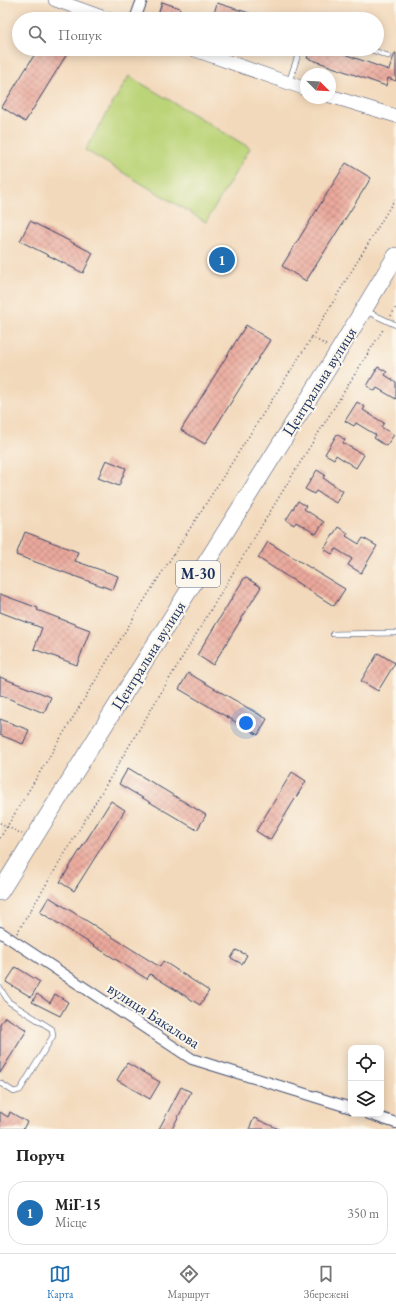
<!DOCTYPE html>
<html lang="uk">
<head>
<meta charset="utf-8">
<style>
	:root { --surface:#fff; --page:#f6f6f6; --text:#222; --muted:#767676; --line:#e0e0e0; --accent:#1f6fb2 }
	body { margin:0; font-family:"EB Garamond",serif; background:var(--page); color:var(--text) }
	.controls { position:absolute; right:12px; bottom:12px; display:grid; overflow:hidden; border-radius:8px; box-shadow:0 2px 10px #0003 }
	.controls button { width:36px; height:36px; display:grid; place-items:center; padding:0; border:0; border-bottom:1px solid var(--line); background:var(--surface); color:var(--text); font:20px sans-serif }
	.compass { position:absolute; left:300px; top:68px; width:36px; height:36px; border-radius:50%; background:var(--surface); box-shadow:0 2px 10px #0003; rotate:114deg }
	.you { position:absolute; left:246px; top:723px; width:14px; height:14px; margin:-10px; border:3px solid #fff; border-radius:50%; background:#1a73e8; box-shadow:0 0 0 6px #1a73e833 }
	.badge { display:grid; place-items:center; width:26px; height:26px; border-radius:50%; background:var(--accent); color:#fff; font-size:13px; font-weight:700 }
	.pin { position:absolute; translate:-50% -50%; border:2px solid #fff; box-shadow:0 1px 4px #0006 }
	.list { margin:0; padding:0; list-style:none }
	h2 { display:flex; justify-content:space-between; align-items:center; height:52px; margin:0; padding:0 16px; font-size:17px }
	h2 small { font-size:13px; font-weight:400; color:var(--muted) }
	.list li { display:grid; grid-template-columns:26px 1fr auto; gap:12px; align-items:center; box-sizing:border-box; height:64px; margin:0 8px 8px; padding:0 8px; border:1px solid var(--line); border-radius:16px }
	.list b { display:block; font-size:15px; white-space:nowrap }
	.list p { margin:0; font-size:13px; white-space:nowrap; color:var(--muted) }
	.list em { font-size:13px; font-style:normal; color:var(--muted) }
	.icon { flex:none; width:22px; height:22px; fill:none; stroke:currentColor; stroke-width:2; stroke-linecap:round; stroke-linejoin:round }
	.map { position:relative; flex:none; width:396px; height:1129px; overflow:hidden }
	.search { position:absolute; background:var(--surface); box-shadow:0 2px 10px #0003; left:12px; right:12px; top:12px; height:44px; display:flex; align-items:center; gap:10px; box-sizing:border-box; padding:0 14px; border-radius:22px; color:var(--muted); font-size:15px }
	.sheet { height:124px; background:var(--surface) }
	nav { display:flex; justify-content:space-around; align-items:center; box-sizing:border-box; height:56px; border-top:1px solid var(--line); background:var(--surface); font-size:11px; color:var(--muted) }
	nav a { display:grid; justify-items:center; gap:2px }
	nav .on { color:var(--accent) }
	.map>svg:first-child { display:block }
	.garden { fill:#bcd478; stroke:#6c826b }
	.building { fill:url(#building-cross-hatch) }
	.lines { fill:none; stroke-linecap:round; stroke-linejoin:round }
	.service-casing { stroke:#3b486c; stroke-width:6 }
	.minor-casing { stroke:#3b486c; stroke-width:12 }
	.tertiary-casing { stroke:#3b486c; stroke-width:14 }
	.trunk-casing { stroke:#3b486c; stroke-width:18 }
	.path { stroke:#3b486c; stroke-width:1.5; stroke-dasharray:1 3; stroke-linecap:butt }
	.service { stroke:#fff; stroke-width:5 }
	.minor { stroke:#fff; stroke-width:10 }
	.tertiary { stroke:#fff; stroke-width:13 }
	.trunk { stroke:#fff; stroke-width:17 }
	.labels { text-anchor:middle; stroke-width:4; stroke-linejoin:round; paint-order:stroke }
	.shield { fill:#fbf7ec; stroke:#5e6b89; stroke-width:1 }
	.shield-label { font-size:15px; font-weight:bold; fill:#1b2f5e }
	.street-label { font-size:16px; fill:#1b2f5e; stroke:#fbf7ec }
</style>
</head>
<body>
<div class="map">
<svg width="396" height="1129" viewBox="0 0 396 1129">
	<defs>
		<pattern id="building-cross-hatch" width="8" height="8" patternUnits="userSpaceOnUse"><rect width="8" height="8" fill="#eba99b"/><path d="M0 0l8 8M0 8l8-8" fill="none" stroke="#be8a82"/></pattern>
	</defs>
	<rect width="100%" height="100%" fill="#fbf7ec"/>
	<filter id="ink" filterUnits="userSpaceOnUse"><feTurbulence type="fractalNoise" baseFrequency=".025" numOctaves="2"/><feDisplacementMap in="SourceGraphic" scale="8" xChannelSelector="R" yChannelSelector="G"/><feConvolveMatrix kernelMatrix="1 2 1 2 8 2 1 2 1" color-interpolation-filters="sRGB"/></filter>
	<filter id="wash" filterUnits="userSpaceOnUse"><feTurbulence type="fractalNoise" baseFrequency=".012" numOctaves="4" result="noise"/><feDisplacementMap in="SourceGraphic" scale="16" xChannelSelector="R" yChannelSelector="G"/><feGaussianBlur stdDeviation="0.9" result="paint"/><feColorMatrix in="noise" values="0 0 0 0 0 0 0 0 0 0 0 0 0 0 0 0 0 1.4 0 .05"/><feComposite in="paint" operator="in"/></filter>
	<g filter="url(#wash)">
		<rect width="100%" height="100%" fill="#f3d9bb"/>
		<path class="garden" d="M129,76L250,148L206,222L85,150Z"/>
		<g id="blocks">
			<path class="building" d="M162,2L180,8L177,19H170L158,15Z
				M217,3L262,17L261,19H219L213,17Z
				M38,49H70L25,122L2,107Z
				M311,49H330L389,70L395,53H396V81L388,78L386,86L307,58Z
				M346,163L371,178L306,281L282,266Z
				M30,221L93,253L83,273L20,241Z
				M246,325L270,340L205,444L181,430Z
				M378,367L387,372L385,375L396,382V399L377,388L375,391L367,386Z
				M357,402L365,407L363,410L384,423L381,427L394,435L386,446L374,438L376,435L356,423L354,426L345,421Z
				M337,434L345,440L343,443L364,455L356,468L336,455L334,459L325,454Z
				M106,460L126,468L119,486L98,478Z
				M317,470L325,475L323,478L343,491L336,503L316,491L314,494L305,489Z
				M298,501L306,506L304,509L324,522L316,534L296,522L294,525L286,520Z
				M338,527L348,533L346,536L359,544L363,538L377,546L361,573L348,565L352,559L336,549L332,554L324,549Z
				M25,532L78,552L75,561L118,576L113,590L16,555Z
				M268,542L345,589L334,606L258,558Z
				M245,577L261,587L213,665L197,655Z
				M0,594L38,608L37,610L90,630L77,665L34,649L42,628L0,612Z
				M378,653L395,663L378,691L361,681Z
				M188,673L267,719L258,735L179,689Z
				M0,677L51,697L44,713L0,695Z
				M0,719L29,730L23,744L0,735Z
				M128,768L206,815L197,830L119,784Z
				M292,772L306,781L270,840L256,831Z
				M111,801L125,810L74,891L60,882Z
				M49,897L160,967L163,961L209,991L200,1005L150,974L147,979L40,912Z
				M236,950L247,955L242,964L231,958Z
				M16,967L40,982L31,997L6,982Z
				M37,994L50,1003L55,994L68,1002L60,1016L32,1002Z
				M5,1017L27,1030L0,1073V1024Z
				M127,1063L160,1082L150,1099L117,1080Z
				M181,1087L191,1092L172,1129H159Z
				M0,1112L8,1117L10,1112L27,1122L23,1129H0Z
				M254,1118L279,1129H249Z"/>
		</g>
	</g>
	<g filter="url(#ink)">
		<use href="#blocks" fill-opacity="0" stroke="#3b486c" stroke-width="1"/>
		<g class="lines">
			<defs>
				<path id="service" d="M369,49L388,56
					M289,82L300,49
					M366,311L396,325
					M333,634L396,633
					M0,988L9,1002L52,1029L53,1036L20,1090L14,1092L0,1083"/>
				<path id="minor" d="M135,19L142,0
					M0,932L192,1059L351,1108
					M369,1114L396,1123"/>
				<path id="tertiary" d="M55,0L108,19
					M192,49L306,89
					M330,96L396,116"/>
				<path id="trunk" d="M0,892L338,352L396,256"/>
			</defs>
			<use href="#service" class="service-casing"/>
			<use href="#minor" class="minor-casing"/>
			<use href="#tertiary" class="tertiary-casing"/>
			<use href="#trunk" class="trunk-casing"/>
			<path class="path" d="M391,316L396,307
				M326,345L312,337L396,197
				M0,823L22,834
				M0,838L140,607L312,337
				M17,933C139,731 258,527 384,328"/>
			<use href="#service" class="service"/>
			<use href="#minor" class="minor"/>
			<use href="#tertiary" class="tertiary"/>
			<use href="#trunk" class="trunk"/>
		</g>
	</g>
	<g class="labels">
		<rect class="shield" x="176" y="561" width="44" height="26" rx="3"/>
		<g class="shield-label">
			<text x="198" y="579">М-30</text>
		</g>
		<g class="street-label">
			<text transform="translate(319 381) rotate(-58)" y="6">Центральна вулиця</text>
			<text transform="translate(148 655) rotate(-58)" y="6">Центральна вулиця</text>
			<text transform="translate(154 1015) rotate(33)" y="6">вулиця Бакалова</text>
		</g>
	</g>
</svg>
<div class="controls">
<button><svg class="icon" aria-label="locate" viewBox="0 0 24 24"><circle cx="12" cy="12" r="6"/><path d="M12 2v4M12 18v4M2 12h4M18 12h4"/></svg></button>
<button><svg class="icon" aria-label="layers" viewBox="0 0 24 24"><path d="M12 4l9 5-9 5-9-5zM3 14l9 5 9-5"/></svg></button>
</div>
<svg class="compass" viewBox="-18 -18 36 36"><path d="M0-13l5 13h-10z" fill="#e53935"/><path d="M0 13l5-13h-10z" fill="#767676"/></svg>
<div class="you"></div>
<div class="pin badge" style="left:222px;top:260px">1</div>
<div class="search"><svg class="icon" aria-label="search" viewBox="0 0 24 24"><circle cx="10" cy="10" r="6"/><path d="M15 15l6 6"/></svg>Пошук</div>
</div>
<section class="sheet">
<h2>Поруч<small></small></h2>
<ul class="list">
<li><span class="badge">1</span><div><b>МіГ-15</b><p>Місце</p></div><em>350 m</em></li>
</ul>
</section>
<nav>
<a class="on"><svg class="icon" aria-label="map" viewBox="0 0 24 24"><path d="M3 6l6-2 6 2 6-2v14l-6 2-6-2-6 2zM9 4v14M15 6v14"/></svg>Карта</a>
<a><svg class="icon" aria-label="directions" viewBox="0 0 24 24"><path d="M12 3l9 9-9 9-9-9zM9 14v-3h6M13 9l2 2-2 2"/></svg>Маршрут</a>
<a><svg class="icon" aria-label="saved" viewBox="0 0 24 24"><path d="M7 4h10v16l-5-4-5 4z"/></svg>Збережені</a>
</nav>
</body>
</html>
